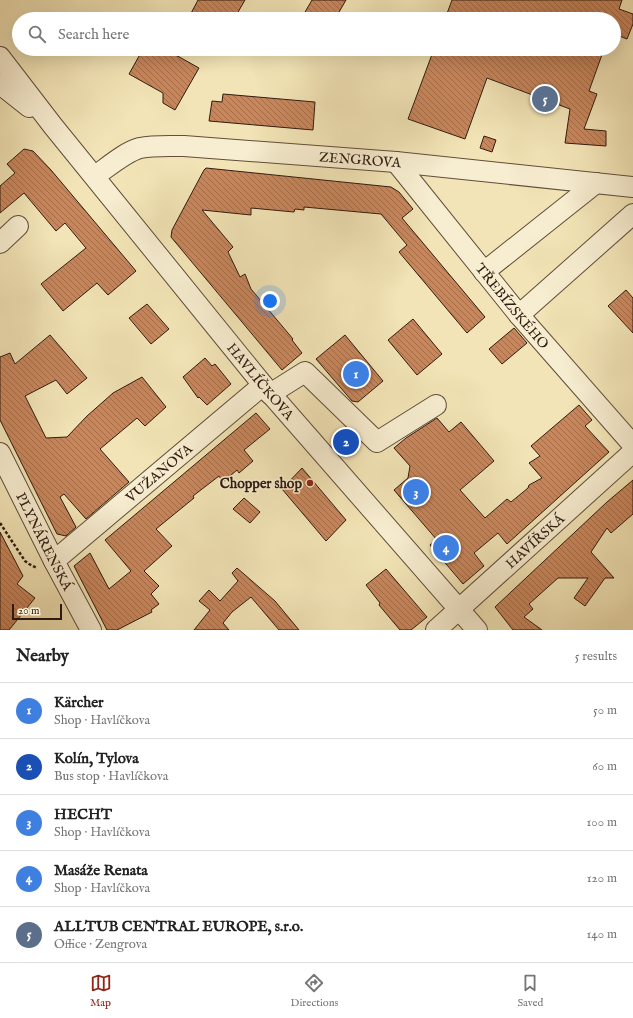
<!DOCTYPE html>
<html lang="en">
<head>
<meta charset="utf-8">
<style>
	:root { --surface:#fff; --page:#f6f6f6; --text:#222; --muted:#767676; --line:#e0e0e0; --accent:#8f2418 }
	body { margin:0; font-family:"IM FELL English",serif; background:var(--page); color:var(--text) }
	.scale { position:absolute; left:12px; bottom:10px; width:50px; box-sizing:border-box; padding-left:4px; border:2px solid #301b10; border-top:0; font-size:11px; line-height:14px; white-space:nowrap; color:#301b10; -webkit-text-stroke:3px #f7edd0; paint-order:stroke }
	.you { position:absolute; left:270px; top:301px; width:14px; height:14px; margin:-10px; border:3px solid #fff; border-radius:50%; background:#1a73e8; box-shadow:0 0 0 6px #1a73e833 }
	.badge { display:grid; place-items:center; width:26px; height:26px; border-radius:50%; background:var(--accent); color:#fff; font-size:13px; font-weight:700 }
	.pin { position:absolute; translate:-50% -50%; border:2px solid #fff; box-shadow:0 1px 4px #0006 }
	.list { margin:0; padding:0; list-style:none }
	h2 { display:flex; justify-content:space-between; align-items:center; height:52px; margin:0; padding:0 16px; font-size:17px }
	h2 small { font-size:13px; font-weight:400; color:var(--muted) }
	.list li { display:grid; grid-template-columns:26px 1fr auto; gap:12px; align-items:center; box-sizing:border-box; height:56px; padding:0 16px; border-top:1px solid var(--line) }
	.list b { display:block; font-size:15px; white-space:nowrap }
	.list p { margin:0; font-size:13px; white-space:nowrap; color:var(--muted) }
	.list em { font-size:13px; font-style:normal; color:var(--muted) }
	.icon { flex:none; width:22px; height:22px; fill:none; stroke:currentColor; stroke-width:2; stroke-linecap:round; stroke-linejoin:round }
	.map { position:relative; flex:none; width:633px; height:630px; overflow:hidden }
	.search { position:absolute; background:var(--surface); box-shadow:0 4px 16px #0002; left:12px; right:12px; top:12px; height:44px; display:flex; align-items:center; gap:10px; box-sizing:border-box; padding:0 14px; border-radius:22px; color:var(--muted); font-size:15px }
	.sheet { height:332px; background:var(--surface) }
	nav { display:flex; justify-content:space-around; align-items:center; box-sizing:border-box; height:56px; border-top:1px solid var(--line); background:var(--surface); font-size:11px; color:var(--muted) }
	nav a { display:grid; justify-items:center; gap:2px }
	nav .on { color:var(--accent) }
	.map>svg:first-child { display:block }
	.building { fill:url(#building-back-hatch); stroke:#301b10 }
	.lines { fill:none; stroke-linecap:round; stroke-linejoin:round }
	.minor-casing { stroke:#604d3a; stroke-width:22 }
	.path { stroke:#301b10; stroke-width:2.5; stroke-dasharray:3 2; stroke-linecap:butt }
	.minor { stroke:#f7edd0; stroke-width:20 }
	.poi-dot { fill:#8f2418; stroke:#f7edd0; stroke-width:1.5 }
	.labels { text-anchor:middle; stroke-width:3; stroke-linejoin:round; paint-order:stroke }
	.street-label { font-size:14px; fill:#301b10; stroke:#f7edd0 }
	.poi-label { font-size:14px; font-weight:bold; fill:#301b10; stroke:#f7edd0; text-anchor:end }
</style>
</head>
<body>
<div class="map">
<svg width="633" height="630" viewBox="0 0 633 630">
	<defs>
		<pattern id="building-back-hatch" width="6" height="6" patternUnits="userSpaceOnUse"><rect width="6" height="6" fill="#c9865b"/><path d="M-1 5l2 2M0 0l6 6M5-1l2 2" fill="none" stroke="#a46d4a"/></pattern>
	</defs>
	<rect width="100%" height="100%" fill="#f2e4b6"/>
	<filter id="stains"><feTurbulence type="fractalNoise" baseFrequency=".005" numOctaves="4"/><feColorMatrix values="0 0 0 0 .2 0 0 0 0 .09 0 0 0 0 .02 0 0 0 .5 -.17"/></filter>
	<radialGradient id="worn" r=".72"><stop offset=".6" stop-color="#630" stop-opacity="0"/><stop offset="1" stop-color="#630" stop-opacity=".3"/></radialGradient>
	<path class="building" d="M198,0H245L234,19H188Z
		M312,0H346L335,19H301Z
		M452,0H622L619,9L633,14V24L627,39L614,34V19H445Z
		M143,49H165L199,68L175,110L163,103V93L129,74Z
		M434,49H604L589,91L597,94L584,129L606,131V146L565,143L570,109L487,78L465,139L408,119Z
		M223,94L315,102L313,130L209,121L212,101L222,102Z
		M484,136L496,140L492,152L480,148Z
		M24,149L33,151L51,170L136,271L108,295L97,283L63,311L41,284L86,248L65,223L56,231L24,193L0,213V186L15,173L7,164Z
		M206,168L391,187L399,192L413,209L402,218L485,317L467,333L399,252L407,245L381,214L304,207V210L295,209L294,212L251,208V215L202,210L233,247L228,252L240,277L245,274L251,289L293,339L292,340L302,353L282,370L171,237L172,230L204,170Z
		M626,290L633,298V333L608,306Z
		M147,304L169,329L151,344L129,318Z
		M413,319L442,354L417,375L388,340Z
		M514,328L527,343L502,364L489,349Z
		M50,335L87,378L67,394L56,380L25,396L46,438L67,437L87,416L113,393L142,377L166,407L145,426L137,418L100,449L129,482L86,519L64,494L60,497L76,527L66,536L57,534L0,420V357L10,353L15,364Z
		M345,335L383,381L358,402L352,401L316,359Z
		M205,358L212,366L215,364L231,384L207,405L199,397L198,398L183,377Z
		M579,405L592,420L585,426L609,452L507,544L498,533L474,553L484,566L463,584L430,545L437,540L394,490L408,478L410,466L394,448L406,438L437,418L449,432L461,422L494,461L460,490L485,518L507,499L511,502L528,488L529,485L542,478L529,463L540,456L531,446Z
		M256,413L270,429L244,450L253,461L239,473L237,470L223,482L219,476L193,496L194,498L156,529L172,546L144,571L159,586L151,594L159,604L151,610L152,612L117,630H107L74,566L90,553L109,589L131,571L105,540Z
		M302,468L346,520L326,541L282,489Z
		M633,480V514L611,533L607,528L591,552L614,578H605L585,606L574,598L588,578H558L529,604L533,609L524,617L542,630H513L495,607L607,502Z
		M244,498L260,512L250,523L233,509Z
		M0,532L23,576L17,584L35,598L9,630H0Z
		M237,568L275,601L299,630H279L251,597L232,612L223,623L229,630H194L210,610L199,601L209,590L220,601L238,581L232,573Z
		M386,569L427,617L411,630H400L379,605L380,603L366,585Z"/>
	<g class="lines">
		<defs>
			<g id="minor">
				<path id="s1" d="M0,57L53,126L263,385L477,630"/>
				<path d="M0,84L29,107"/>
				<path id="s2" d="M396,162L519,315L633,445"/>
				<path id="s3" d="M95,176C108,167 125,152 140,148C154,145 170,146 184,146L396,162L633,187"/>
				<path d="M0,243L18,226"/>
				<path d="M484,272L596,183"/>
				<path d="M519,315L633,214"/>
				<path d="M270,394L305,372L377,442L436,405"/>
				<path id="s4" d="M0,453L54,561L91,630"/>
				<path id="s5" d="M54,561L263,385"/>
				<path id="s6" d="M436,630L633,452"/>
			</g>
		</defs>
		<use href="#minor" class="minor-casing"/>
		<path class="path" d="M0,523L25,561L29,564L37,568"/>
		<use href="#minor" class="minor"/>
	</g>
	<circle class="poi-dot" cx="310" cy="483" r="4"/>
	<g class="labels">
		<g class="street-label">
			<text dy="5" stroke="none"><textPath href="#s3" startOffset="274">ZENGROVA</textPath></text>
			<text dy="5" stroke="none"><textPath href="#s2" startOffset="185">TŘEBÍZSKÉHO</textPath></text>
			<text dy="5" stroke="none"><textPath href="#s1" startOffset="416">HAVLÍČKOVA</textPath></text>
			<text dy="5" stroke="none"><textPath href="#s5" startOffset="137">VUŽANOVA</textPath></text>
			<text dy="5" stroke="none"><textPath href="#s6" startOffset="133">HAVÍŘSKÁ</textPath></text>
			<text dy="5" stroke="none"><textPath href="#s4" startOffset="99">PLYNÁRENSKÁ</textPath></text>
		</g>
		<g class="poi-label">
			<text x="302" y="488">Chopper shop</text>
		</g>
	</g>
	<rect width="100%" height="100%" filter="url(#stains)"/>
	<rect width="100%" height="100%" fill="url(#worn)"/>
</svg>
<div class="scale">20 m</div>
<div class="you"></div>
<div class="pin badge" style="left:356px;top:374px;background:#3f7fe0">1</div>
<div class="pin badge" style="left:346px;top:442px;background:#1a4fb4">2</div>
<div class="pin badge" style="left:416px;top:492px;background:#3f7fe0">3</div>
<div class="pin badge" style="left:446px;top:548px;background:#3f7fe0">4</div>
<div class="pin badge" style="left:545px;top:99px;background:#5c6f8a">5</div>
<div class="search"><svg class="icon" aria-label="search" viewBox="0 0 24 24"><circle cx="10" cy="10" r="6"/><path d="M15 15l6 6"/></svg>Search here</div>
</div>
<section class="sheet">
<h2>Nearby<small>5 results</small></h2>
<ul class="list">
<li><span class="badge" style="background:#3f7fe0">1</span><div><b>Kärcher</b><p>Shop · Havlíčkova</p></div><em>50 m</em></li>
<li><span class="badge" style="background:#1a4fb4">2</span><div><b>Kolín, Tylova</b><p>Bus stop · Havlíčkova</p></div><em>60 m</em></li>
<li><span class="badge" style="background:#3f7fe0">3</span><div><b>HECHT</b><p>Shop · Havlíčkova</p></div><em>100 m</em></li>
<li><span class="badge" style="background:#3f7fe0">4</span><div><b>Masáže Renata</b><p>Shop · Havlíčkova</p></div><em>120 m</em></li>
<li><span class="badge" style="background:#5c6f8a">5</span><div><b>ALLTUB CENTRAL EUROPE, s.r.o.</b><p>Office · Zengrova</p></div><em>140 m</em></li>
</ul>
</section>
<nav>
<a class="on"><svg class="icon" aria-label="map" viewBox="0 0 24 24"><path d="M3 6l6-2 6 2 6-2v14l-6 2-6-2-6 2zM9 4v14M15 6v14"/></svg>Map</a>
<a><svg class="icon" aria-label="directions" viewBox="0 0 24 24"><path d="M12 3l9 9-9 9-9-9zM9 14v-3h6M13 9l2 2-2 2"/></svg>Directions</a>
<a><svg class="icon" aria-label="saved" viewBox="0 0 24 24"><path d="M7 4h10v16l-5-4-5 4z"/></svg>Saved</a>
</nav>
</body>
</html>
